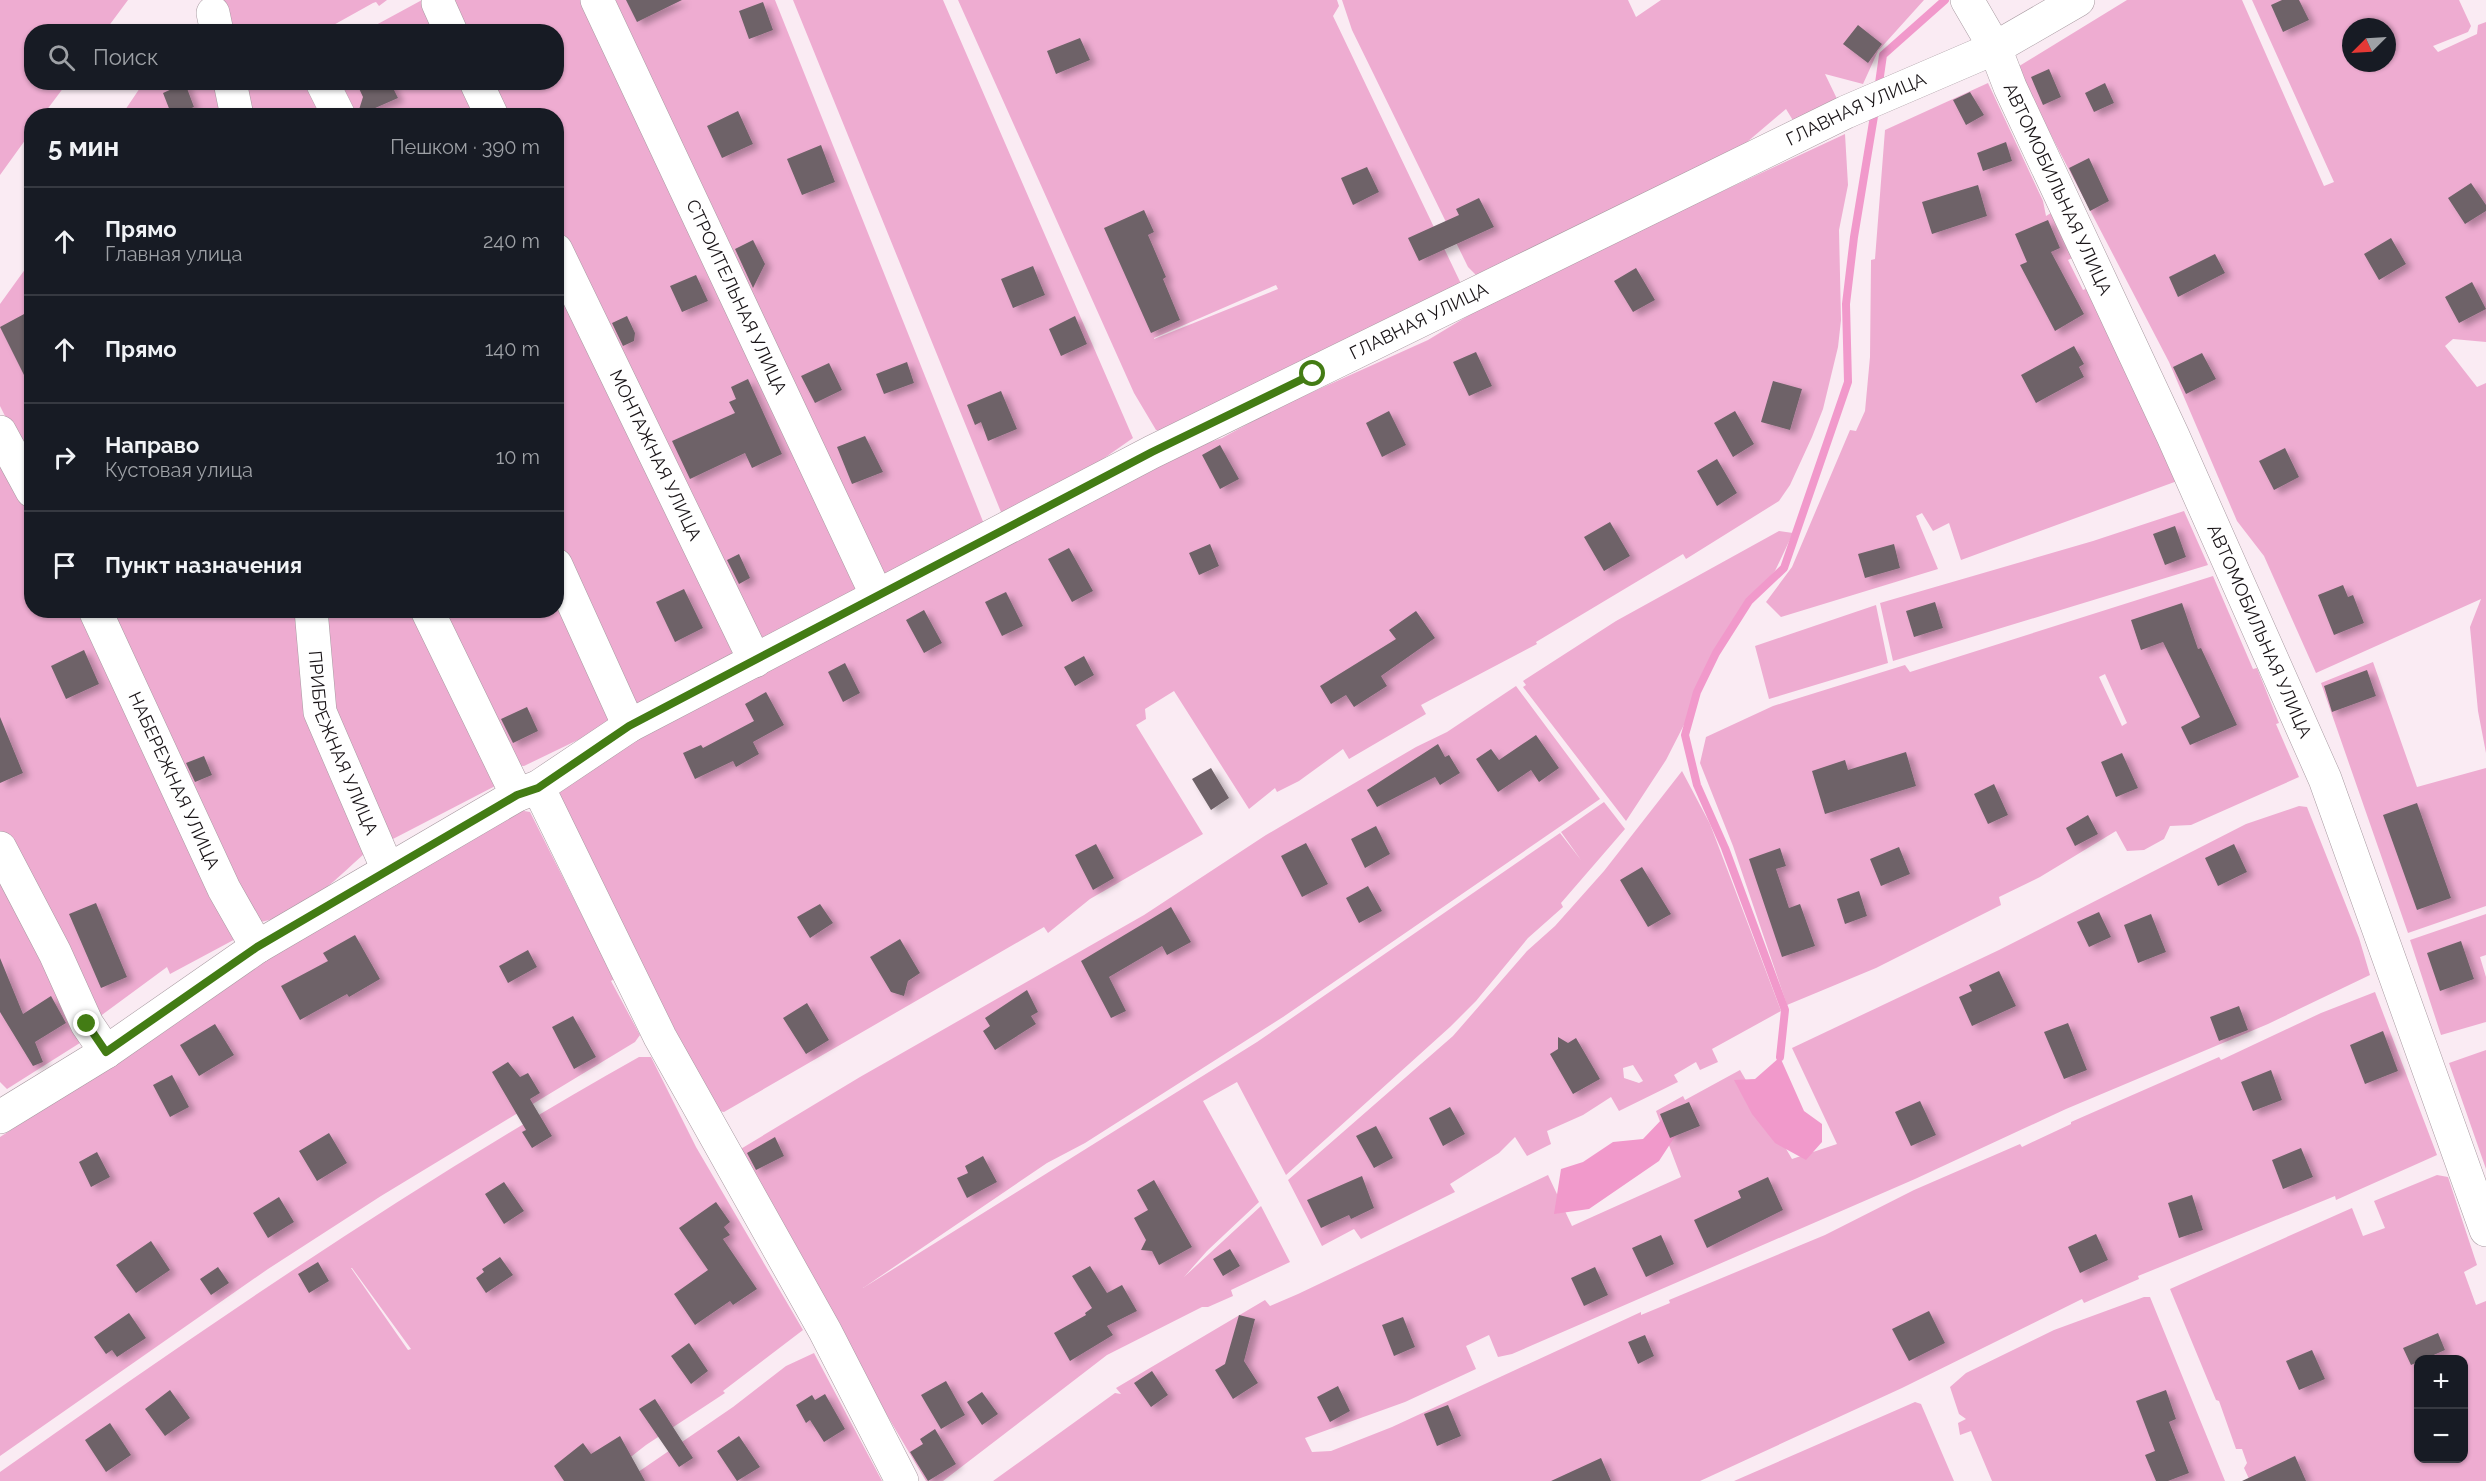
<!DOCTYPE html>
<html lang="ru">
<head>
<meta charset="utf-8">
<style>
	:root { --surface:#171b24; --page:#242831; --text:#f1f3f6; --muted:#9ea1a6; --line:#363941 }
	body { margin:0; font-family:Raleway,sans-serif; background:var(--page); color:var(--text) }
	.controls { position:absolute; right:18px; bottom:18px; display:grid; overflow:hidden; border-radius:12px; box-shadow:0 2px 4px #0004 }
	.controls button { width:54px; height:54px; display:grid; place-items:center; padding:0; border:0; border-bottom:2px solid var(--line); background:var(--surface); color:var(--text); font:30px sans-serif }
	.compass { position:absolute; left:2342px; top:18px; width:54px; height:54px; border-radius:50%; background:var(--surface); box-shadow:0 2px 4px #0004; rotate:246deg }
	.stop { position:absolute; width:18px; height:18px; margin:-14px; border:4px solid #437c14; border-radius:50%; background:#fff }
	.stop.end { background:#437c14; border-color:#fff; box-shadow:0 2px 6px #0008 }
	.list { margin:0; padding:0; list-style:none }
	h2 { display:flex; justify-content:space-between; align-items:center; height:78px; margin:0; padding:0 24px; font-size:26px }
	h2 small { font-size:20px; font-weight:400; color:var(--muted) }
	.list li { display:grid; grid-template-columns:39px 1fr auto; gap:18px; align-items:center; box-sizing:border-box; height:108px; padding:0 24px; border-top:2px solid var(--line) }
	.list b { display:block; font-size:22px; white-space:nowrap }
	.list p { margin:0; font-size:20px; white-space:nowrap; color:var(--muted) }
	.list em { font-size:20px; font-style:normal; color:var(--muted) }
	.icon { flex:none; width:33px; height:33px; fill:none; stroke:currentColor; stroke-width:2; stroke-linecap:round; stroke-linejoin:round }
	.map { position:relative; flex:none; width:2486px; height:1481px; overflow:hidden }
	.search { position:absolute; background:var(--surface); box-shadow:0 2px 4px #0004; left:24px; top:24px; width:540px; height:66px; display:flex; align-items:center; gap:15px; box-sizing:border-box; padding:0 21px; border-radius:24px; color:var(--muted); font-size:22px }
	.panel { position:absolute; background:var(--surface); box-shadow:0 2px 4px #0004; left:24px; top:108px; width:540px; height:510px; border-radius:24px }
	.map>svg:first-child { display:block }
	.green { fill:#eeacd1; fill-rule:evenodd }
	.water { fill:#f199cb }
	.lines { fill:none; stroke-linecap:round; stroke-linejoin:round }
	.stream { stroke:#f199cb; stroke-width:8 }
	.building { fill:#6e6268; filter:url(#shadow) }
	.minor-casing { stroke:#a89aa1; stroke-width:34 }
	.minor { stroke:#fff; stroke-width:33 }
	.route { stroke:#437c14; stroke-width:8 }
	.labels { text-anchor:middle; stroke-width:6; stroke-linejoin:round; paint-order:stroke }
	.street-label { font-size:18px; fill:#191417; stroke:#faebf3 }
</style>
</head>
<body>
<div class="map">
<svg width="2486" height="1481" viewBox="0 0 2486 1481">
	<defs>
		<filter id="shadow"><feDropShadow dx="6" dy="4" stdDeviation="3" flood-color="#0004"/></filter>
	</defs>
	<rect width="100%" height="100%" fill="#faebf3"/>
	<path class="green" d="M0,0H128L105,31L32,32V82L67,83L43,115L32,116L31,132L0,175Z
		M223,0H387L379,6L376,2L373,3L321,32L229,31Z
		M422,0L430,5L443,32H363Z
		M448,0H586L860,595L762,645L557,224L556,116L504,115L488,83L556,82V32L462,31Z
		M608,0H775L986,529L885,581Z
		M793,0H943L1133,438L1057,491L1003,517Z
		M958,0H1337L1339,6L1333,16L1464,290L1161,431L1156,430L1134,393ZM1276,285L1278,289L1154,339V338Z
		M1342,0H1628L1636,17L1661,0H1924L1878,51L1863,84L1825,74L1839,103L1797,127L1786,109L1740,148L1483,282L1468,267L1352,30Z
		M2127,0H2242L2324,186L2334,182L2252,0H2459L2471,26L2468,32L2433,46L2438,52L2477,34L2478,25L2486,22V342L2453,339L2445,346L2477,387L2486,383V753L2478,711L2470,627L2481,599L2316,673L2264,556L2237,521L2169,362L2016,68ZM2351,27H2387V63H2351Z
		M144,82L220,83L227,116H121Z
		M240,83H314L331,115H246Z
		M329,83H467L483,115H345Z
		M1988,83L2043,201L2046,216L2051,213L2074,257L2068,260L2083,290L2088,288L2180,480L1961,560L1949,523L1933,531L1922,513L1916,516L1938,569L1781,617L1766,602L1792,567L1850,430L1856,431L1865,411L1870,357L1871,264V260L1875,259L1885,130Z
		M1845,134L1848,185L1839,230L1841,320L1838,347L1823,409L1812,437L1790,485L1779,501L1686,559L1683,554L1536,642L1537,644L1421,705L1426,714L1349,759L1343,749L1299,781L1277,792L1275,788L1249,809L1174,691L1145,709L1146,719L1136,725L1203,834L1090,899L1048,933L1044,927L724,1112L714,1110L556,787L658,728L1181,452L1222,438L1277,408L1428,340L1471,314L1631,234Z
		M31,261V468L0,406V304Z
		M556,266L734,656L635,711L557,544Z
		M0,449L31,506L32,610L88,611L241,936L170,974L167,967L95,1020L37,900L0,832Z
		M2184,511L2208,565L1893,661L1880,603L2093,541Z
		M1779,531L1793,533L1775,571L1750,599L1698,684L1690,713L1666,760L1626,821L1523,687L1526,685L1523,681L1616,621Z
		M2213,576L2253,669L2257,668L2279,723L2276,724L2299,777L2191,825L2170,826L2164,839L2144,850L2127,851L2116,831L2040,877L1999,897L2001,905L1876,968L1787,1005L1733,846L1700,763L1706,737L1773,706L1905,665L1910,672ZM2105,674L2127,723L2122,726L2099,677Z
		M557,582L613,723L524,766L512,765L433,611L556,610Z
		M1876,605L1888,663L1769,699L1755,646Z
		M327,610L417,611L501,783L391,840L328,715Z
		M103,611H305L365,853C333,882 299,917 255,923Z
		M2373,662L2417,787L2486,768V906L2408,933L2321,683Z
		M1516,686L1600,799L1283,1017L1085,1143L1047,1163L863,1288L1257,1042L1560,833L1581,860L1561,832L1604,802L1625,829L1561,903L1563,907L1528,938L1476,1001L1450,1027L1286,1175L1237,1082L1203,1101L1259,1202L1207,1251L1184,1277L1261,1206L1290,1262L1231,1290L1233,1296L1208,1307H1202L1107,1355L943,1481H926L827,1314L739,1150L860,1077L1144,915L1266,835L1416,747L1447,732Z
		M1682,771L1710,824L1781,1011L1712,1049L1718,1062L1700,1070L1696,1062L1674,1075L1678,1082L1619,1111L1611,1097L1583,1115L1547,1131L1551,1144L1527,1156L1515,1137L1499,1153L1450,1184L1455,1192L1361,1239L1354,1229L1322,1246L1288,1180L1453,1036L1527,951L1555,926L1604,871ZM1633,1065L1643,1081L1639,1083L1624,1078L1623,1068Z
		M2299,806L2307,807L2359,938L2370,975L2268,1024L2066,1109L1915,1179L1512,1354L1498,1357L1489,1335L1466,1346L1476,1369L1405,1402L1305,1438L1312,1452L1331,1451L1392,1427L1641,1312V1315L1670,1303L1669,1300L1825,1235L1914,1190L2020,1144L2022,1147L2071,1124V1122L2219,1057L2221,1060L2321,1013L2375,992L2437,1155L2336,1200L2335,1196L2138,1276L2139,1279L2084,1303L2082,1299L1902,1388L1700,1481H993L1115,1393L1121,1394L1116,1388L1265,1300L1270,1306L1298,1294L1548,1175L1572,1226L1681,1177L1656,1111L1683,1096L1685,1100L1740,1070L1792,1159L1837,1144L1792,1048L1999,950L2246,824Z
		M518,810L530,812L614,979L611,981L640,1035L635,1042L381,1196L268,1269L0,1456V1137L161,1034L259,964Z
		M0,862L83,1041L7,1089L0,1082Z
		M2486,914V955L2480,957L2486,977V1022L2441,1035L2410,940Z
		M2486,1050V1169L2449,1063Z
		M639,1057H651L696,1147L803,1330L723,1391L725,1393L646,1445L600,1481H0V1472C209,1324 415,1183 639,1057ZM351,1268H352L411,1349L408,1350Z
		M2437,1175L2448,1177L2477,1265L2464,1272L2476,1305L2486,1301V1481H2250L2244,1468L2247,1463L2242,1449H2236L2219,1401L2216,1400L2170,1289L2352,1208L2363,1236L2385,1228L2374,1201ZM2418,1360H2464V1458H2418Z
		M2144,1297H2150L2225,1481H1992L1971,1431L1960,1435L1958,1423L1966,1419L1959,1414L1950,1387L1966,1373L2054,1330Z
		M814,1353L882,1481H625L733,1407L786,1366Z
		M1915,1402L1921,1404L1954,1481H1734Z"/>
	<path class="water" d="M1780,1057L1804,1111L1822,1124V1142L1806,1160L1775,1143L1752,1114L1734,1080L1755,1079Z
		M1664,1117L1676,1135L1659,1161L1589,1209L1554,1214L1561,1169L1583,1162L1613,1142L1643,1139Z"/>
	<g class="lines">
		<path class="stream" d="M1878,90L1883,55L1945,0
			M1780,1057L1785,1010L1725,848L1697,785L1685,735L1697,692L1716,653L1749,601L1784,568L1848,382L1846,304L1854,237L1875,110"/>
	</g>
	<path class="building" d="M626,0H682L637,22Z
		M2282,0H2299L2309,20L2283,32L2271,5Z
		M763,2L773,30L749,39L739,11Z
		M1858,25L1882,44L1868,63L1843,44Z
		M1080,38L1090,60L1056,74L1047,51Z
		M2049,69L2061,97L2043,105L2031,77Z
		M356,82H390L398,98L357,116L363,97Z
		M185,83L194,107L172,116L163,93Z
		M2105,83L2114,103L2094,112L2085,93Z
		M1970,92L1984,115L1966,125L1953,100Z
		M738,111L753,144L722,158L707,126Z
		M2006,142L2012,161L1983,171L1977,153Z
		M821,145L835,182L802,195L787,159Z
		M2089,158L2109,201L2090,211L2069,168Z
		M1367,167L1379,192L1353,205L1341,178Z
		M2471,183L2486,205V211L2465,224L2448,198Z
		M1978,185L1987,216L1932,234L1922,202Z
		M1479,198L1494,227L1419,261L1408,238L1459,215L1456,209Z
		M1144,210L1154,232L1148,235L1166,277L1163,279L1180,320L1151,333L1104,228Z
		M2048,220L2060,248L2051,252L2084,314L2055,331L2020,265L2027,262L2015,234Z
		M2391,238L2406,264L2379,280L2364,254Z
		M753,240L765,264L753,288L735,249Z
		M2215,254L2225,273L2178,297L2169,277Z
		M1033,266L1045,295L1013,308L1001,279Z
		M1636,268L1655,300L1633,312L1614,281Z
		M696,275L708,301L682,312L670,286Z
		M2472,282L2486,309L2459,323L2445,297Z
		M26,313L32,325V391L0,327Z
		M627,316L635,333L634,341L623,346L612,323Z
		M1075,316L1087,344L1061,356L1049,329Z
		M2074,346L2084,364L2079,367L2084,377L2036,403L2021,375Z
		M1476,352L1492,386L1469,396L1453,362Z
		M2202,353L2216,379L2186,394L2173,367Z
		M907,362L914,383L884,394L876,374Z
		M829,363L842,390L815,403L801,376Z
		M748,379L782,454L752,468L745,453L690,479L672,441L735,413L729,402L736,399L731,387Z
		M1773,381L1802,389L1790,430L1761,422Z
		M1001,391L1017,429L988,441L981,422L975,425L967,405Z
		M1389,411L1406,445L1382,457L1366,423Z
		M1735,411L1754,444L1733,457L1714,423Z
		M865,436L883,472L852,484L837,447Z
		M1220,445L1239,479L1220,489L1202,455Z
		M2285,448L2299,477L2274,490L2259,461Z
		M1717,459L1737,493L1717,506L1697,471Z
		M1610,522L1630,556L1604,571L1584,537Z
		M2175,526L2186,557L2165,565L2153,534Z
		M1210,544L1219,566L1199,575L1189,553Z
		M1894,544L1900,568L1865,578L1858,554Z
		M1069,548L1093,591L1072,602L1048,559Z
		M739,554L750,578L739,584L727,560Z
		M2343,585L2348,597L2353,595L2364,623L2334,635L2318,595Z
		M684,589L703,628L675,642L656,602Z
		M1006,592L1023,626L1002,636L985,602Z
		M1935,602L1943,628L1914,637L1906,611Z
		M2182,603L2198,649L2201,648L2237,725L2190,745L2181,727L2200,717L2163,642L2141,650L2131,620Z
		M924,610L942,643L924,653L906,620Z
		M1416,611L1435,638L1381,676L1387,686L1354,707L1346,695L1331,704L1320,686L1396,639L1389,630Z
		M84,650L99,684L66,699L51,666Z
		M1084,656L1094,675L1075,686L1064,667Z
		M845,663L860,693L843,702L828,672Z
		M2367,670L2376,696L2332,712L2324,686Z
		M766,692L784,725L753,742L759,754L736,767L733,761L695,779L683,753L701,745L703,748L754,721L745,704Z
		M527,707L538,731L513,743L501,719Z
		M0,717L23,773L0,783Z
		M1536,735L1559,768L1539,782L1531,770L1498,792L1476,759L1491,749L1499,760Z
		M1438,744L1445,757L1449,755L1460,773L1440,785L1435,777L1377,807L1367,790Z
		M1906,752L1916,786L1825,814L1812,771L1845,760L1848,770Z
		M2122,753L2138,788L2116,797L2101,762Z
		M204,756L212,775L195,782L186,763Z
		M1211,768L1229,798L1211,810L1192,779Z
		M1994,784L2008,815L1988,824L1974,794Z
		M2417,803L2451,898L2417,910L2383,815Z
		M2088,815L2098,834L2075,846L2066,828Z
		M1376,826L1390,854L1365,868L1351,839Z
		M1306,843L1328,884L1302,897L1281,856Z
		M1096,844L1114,878L1093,890L1075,855Z
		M2234,844L2247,872L2218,886L2205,858Z
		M1899,847L1910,874L1881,886L1870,859Z
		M1780,848L1786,866L1776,869L1789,908L1800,904L1815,946L1782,957L1749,859Z
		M1642,867L1671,914L1648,927L1620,880Z
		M1368,886L1382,911L1359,923L1346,898Z
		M1859,891L1867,916L1845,924L1837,899Z
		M96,903L127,977L101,988L69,914Z
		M820,904L833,923L810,938L797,917Z
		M1171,907L1191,942L1167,955L1162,946L1109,977L1126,1011L1111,1018L1081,961Z
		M2099,912L2111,937L2089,947L2077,922Z
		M2151,914L2166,952L2138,963L2124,925Z
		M355,935L380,979L349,997L347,994L300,1020L281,986L328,961L323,953Z
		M900,939L920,973L908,981L904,996L891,992L870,957Z
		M2461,941L2474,979L2440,991L2427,953Z
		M528,950L537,967L508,983L499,966Z
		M0,958L23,1014L51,996L66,1023L35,1042L43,1062L33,1066L0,1012Z
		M1999,971L2016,1006L1972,1026L1959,997L1972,991L1969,985Z
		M1027,990L1038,1012L1031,1016L1036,1024L995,1050L983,1031L990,1026L985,1018Z
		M807,1003L829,1040L806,1054L783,1018Z
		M2239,1006L2248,1030L2219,1041L2210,1017Z
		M573,1016L596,1057L574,1069L552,1027Z
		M2068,1023L2087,1070L2064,1079L2044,1032Z
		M215,1024L234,1055L199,1076L180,1045Z
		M2383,1031L2398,1071L2365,1084L2350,1045Z
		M1558,1037L1568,1043L1576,1038L1600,1079L1573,1094L1550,1054L1558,1049Z
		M508,1062L520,1077L528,1073L540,1093L530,1099L552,1136L532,1148L522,1132L526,1130L492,1072Z
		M2271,1070L2282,1100L2253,1111L2241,1082Z
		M172,1075L189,1107L170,1117L153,1085Z
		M1920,1101L1936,1135L1911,1146L1895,1112Z
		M1689,1102L1700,1126L1670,1138L1660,1114Z
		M1450,1107L1465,1134L1443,1146L1429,1118Z
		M1376,1126L1393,1158L1374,1168L1356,1136Z
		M329,1133L347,1163L317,1181L299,1151Z
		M775,1137L784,1156L756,1170L747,1153Z
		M2301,1148L2313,1177L2283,1189L2272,1160Z
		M97,1152L110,1177L91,1187L79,1162Z
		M983,1156L997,1182L967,1198L957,1178L968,1173L965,1166Z
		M1362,1176L1374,1208L1351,1219L1349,1215L1321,1228L1307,1200Z
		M1768,1177L1783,1210L1707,1248L1694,1220L1741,1198L1738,1191Z
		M1154,1180L1192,1247L1159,1265L1152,1251L1141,1250L1146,1240L1134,1218L1148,1210L1137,1190Z
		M504,1182L524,1211L504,1224L485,1194Z
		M2192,1195L2203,1230L2179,1238L2168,1203Z
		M279,1197L294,1222L268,1238L253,1213Z
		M716,1202L730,1222L724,1227L730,1235L723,1239L757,1289L733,1305L730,1301L695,1325L674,1294L708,1270L679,1228Z
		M2096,1234L2108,1260L2080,1273L2068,1247Z
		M1661,1235L1674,1264L1646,1277L1632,1248Z
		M151,1241L170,1270L136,1293L116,1265Z
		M1230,1249L1240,1266L1223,1276L1213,1259Z
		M500,1257L513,1275L486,1293L476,1278L484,1272L482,1269Z
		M318,1262L329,1281L309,1293L298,1274Z
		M1090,1266L1107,1293L1122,1285L1137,1311L1107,1326L1113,1335L1070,1361L1054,1333L1086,1315L1085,1313L1092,1308L1072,1276Z
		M218,1267L229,1283L211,1295L200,1279Z
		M1595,1267L1608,1295L1584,1306L1571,1278Z
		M1929,1311L1945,1343L1909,1361L1892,1329Z
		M129,1313L146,1338L117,1357L112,1350L106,1354L94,1337Z
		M1239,1315L1255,1319L1244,1361L1258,1383L1233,1399L1215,1370L1225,1364Z
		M1403,1317L1415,1347L1394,1356L1382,1325Z
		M2438,1333L2445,1350L2411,1365L2403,1348Z
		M1645,1335L1654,1356L1638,1364L1628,1342Z
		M689,1343L708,1371L691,1384L671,1356Z
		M2312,1350L2325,1379L2299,1390L2286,1361Z
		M1152,1371L1168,1395L1151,1407L1134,1383Z
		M946,1381L965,1415L941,1429L921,1395Z
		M1338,1386L1350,1411L1330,1422L1317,1397Z
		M170,1390L190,1418L165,1436L145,1409Z
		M2166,1390L2176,1419L2169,1422L2189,1473L2168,1481H2156L2145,1455L2155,1451L2136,1401Z
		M982,1392L998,1414L982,1425L967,1402Z
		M825,1394L845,1429L824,1442L810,1420L806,1423L796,1405L812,1395L815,1400Z
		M655,1399L693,1458L679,1467L639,1409Z
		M1448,1405L1461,1436L1437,1446L1424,1414Z
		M110,1423L131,1455L106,1472L85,1440Z
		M935,1429L956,1464L928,1481L910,1452L923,1444L920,1439Z
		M620,1436L645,1481H564L554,1466L583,1443L591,1454Z
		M739,1436L760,1467L737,1481L717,1451Z
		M2295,1456L2306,1481H2242Z
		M1601,1458L1611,1481H1551Z"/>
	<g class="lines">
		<defs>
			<g id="minor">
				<path id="s1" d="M597,0L877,596"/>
				<path id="s2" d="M1967,0L1995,48L2010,87L2173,436L2325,779L2486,1230"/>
				<path d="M438,3L451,32"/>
				<path d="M213,13L217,32"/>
				<path d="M230,82L237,116"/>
				<path d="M322,82L339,116"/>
				<path d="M476,82L492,116"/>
				<path id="s3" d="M556,250L755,661"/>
				<path d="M0,432L32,491"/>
				<path d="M556,565L629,726"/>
				<path id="s4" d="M95,610L224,889L257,947"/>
				<path id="s5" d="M311,610L320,712L388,870"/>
				<path d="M427,610L517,795"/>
				<path d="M538,787L660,1037L825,1331L902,1481"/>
				<path d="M0,848L55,953L87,1024L106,1052"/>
				<path id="s6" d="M0,1117L106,1052L257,947L517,795L538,787L629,726L1152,452L1846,112L1995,48L2078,0"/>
			</g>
		</defs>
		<use href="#minor" class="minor-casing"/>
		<use href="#minor" class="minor"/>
	</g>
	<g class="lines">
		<path class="route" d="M87,1024L106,1052L257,947L517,795L538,788L629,726L1152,452L1313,374"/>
	</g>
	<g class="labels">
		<g class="street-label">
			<text dy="6" stroke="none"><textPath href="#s6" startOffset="2115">ГЛАВНАЯ УЛИЦА</textPath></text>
			<text dy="6" stroke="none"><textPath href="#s2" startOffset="210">АВТОМОБИЛЬНАЯ УЛИЦА</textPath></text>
			<text dy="6" stroke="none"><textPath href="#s1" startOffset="328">СТРОИТЕЛЬНАЯ УЛИЦА</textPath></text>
			<text dy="6" stroke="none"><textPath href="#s6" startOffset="1629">ГЛАВНАЯ УЛИЦА</textPath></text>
			<text dy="6" stroke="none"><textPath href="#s3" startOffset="228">МОНТАЖНАЯ УЛИЦА</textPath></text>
			<text dy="6" stroke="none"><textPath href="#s2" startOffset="696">АВТОМОБИЛЬНАЯ УЛИЦА</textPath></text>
			<text dy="6" stroke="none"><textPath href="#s5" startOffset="138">ПРИБРЕЖНАЯ УЛИЦА</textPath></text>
			<text dy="6" stroke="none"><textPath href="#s4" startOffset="188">НАБЕРЕЖНАЯ УЛИЦА</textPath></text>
		</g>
	</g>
</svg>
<div class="controls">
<button>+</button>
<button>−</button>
</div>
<svg class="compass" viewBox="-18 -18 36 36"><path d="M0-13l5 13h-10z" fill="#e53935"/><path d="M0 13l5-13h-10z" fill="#9ea1a6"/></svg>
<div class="stop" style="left:1313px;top:374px"></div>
<div class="stop end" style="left:87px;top:1024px"></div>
<div class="search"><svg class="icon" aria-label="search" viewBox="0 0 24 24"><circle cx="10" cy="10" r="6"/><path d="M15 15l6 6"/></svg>Поиск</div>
<section class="panel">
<h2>5 мин<small>Пешком · 390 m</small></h2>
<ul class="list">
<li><svg class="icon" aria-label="ahead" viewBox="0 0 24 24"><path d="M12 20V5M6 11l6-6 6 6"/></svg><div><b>Прямо</b><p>Главная улица</p></div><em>240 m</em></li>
<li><svg class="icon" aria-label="ahead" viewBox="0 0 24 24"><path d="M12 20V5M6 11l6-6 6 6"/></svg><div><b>Прямо</b></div><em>140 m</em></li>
<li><svg class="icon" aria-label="right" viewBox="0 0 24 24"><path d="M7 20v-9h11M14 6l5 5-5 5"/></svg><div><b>Направо</b><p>Кустовая улица</p></div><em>10 m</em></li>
<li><svg class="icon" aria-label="arrive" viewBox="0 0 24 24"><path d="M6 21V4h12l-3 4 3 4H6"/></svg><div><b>Пункт назначения</b></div></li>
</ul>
</section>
</div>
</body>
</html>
